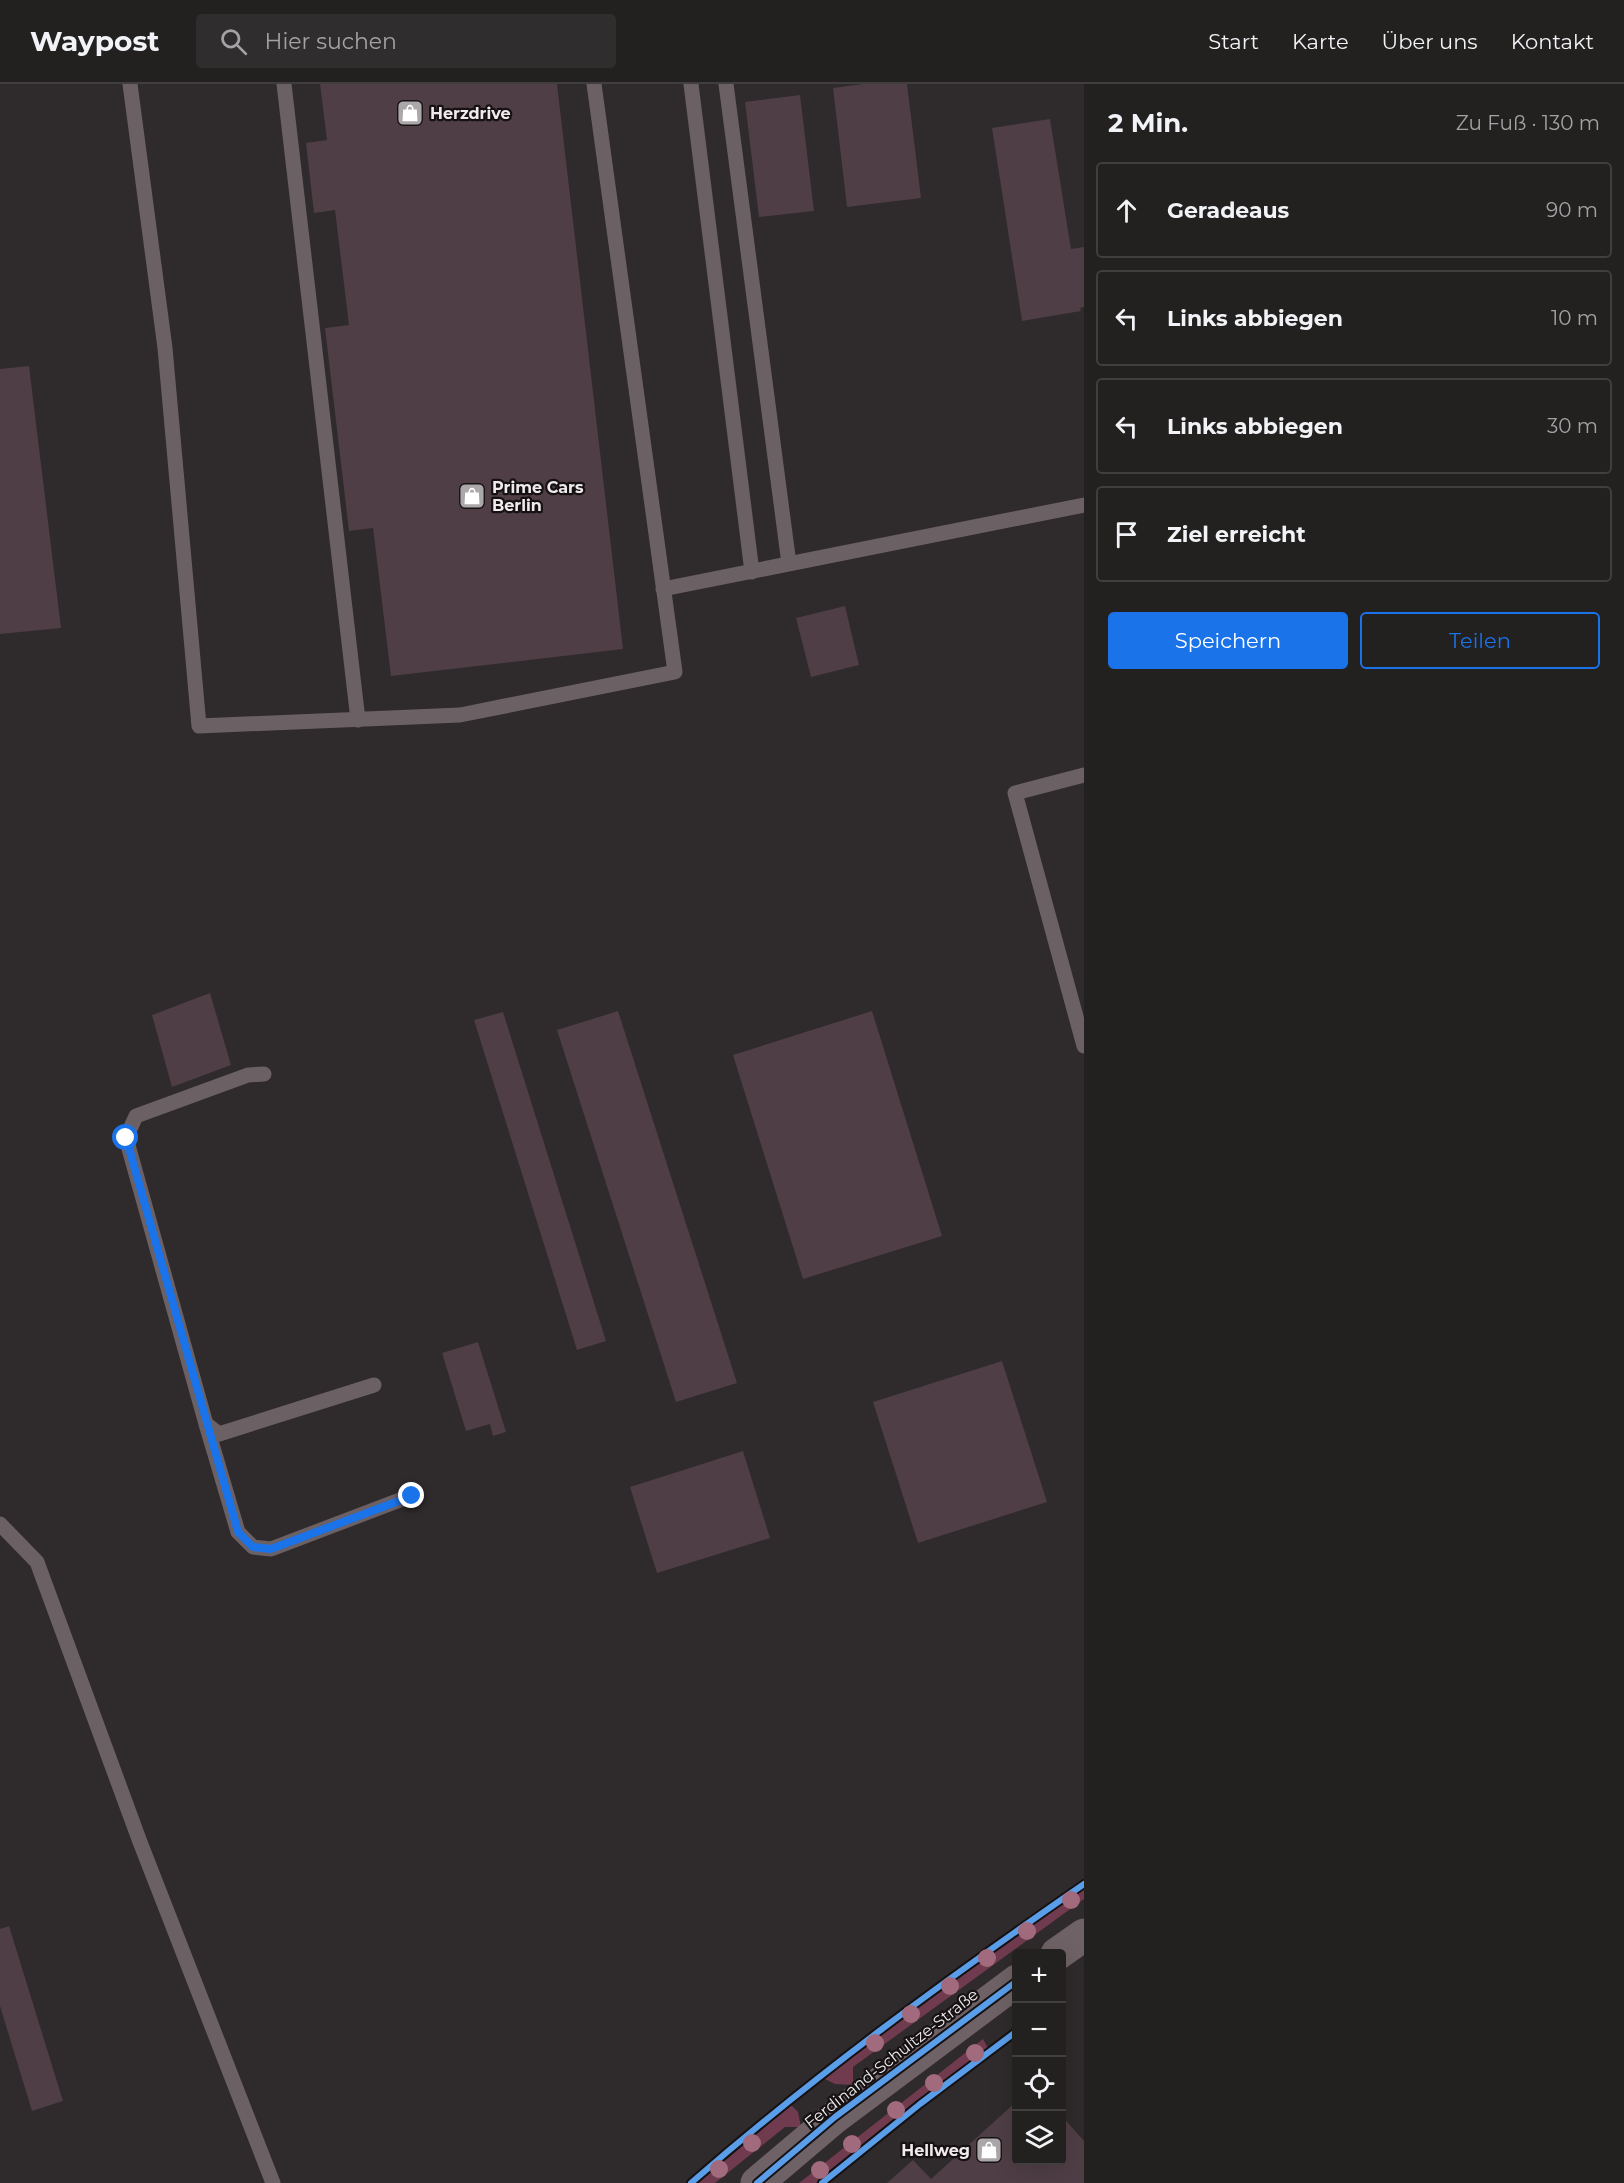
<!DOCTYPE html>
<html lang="de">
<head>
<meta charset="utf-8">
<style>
	:root { --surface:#232020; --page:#2f2d2d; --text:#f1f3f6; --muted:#a3a3a5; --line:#403e3e; --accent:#1a73e8 }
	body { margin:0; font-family:Montserrat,sans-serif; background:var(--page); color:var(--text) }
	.controls { position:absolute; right:18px; bottom:18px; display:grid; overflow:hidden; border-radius:6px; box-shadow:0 6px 24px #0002 }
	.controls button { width:54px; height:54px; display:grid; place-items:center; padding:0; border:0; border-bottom:2px solid var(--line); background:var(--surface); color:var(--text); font:30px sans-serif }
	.stop { position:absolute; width:18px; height:18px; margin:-14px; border:4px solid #1a73e8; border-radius:50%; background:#fff }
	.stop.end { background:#1a73e8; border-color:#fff; box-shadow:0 2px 6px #0008 }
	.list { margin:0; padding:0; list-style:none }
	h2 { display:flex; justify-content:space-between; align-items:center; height:78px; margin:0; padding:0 24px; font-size:26px }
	h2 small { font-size:20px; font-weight:400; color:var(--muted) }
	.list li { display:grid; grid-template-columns:39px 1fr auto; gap:18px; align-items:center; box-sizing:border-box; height:96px; margin:0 12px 12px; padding:0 12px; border:2px solid var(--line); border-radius:6px }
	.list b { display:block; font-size:22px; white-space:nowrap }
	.list em { font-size:20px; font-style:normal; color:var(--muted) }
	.actions { display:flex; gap:12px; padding:18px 24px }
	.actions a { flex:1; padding:14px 0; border:2px solid var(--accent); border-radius:6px; text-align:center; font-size:21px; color:var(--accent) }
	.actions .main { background:var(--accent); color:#fff }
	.icon { flex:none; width:33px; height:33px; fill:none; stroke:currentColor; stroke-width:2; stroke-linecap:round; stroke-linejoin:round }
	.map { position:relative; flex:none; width:1084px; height:2099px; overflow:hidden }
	header { display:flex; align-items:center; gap:36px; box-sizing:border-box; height:84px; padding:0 30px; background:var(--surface); border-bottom:2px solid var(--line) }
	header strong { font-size:28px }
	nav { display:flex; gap:33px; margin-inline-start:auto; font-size:21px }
	.search { width:420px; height:54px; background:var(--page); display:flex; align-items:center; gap:15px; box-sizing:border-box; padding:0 21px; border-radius:6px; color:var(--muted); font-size:22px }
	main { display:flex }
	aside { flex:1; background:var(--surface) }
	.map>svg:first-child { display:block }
	.green { fill:#703b4e }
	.building { fill:#4f3e45 }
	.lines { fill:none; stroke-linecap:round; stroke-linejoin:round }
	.lane { stroke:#6b6064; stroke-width:15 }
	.secondary { stroke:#6f6266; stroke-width:33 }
	.cycleway-casing { stroke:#161213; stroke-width:10 }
	.cycleway { stroke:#5a9eea; stroke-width:6 }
	.tree { fill:#a16a7d }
	.route { stroke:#1a73e8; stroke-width:8 }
	.labels { text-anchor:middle; stroke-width:4.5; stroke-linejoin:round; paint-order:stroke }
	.poi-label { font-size:16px; font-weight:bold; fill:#f0eaec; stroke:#161213; text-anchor:start }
	.street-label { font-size:16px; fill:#f0eaec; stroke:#161213 }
</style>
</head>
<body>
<header>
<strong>Waypost</strong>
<div class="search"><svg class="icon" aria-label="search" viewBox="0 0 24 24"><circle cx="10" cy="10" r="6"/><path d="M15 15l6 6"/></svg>Hier suchen</div>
<nav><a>Start</a><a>Karte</a><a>Über uns</a><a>Kontakt</a></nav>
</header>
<main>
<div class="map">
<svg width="1084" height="2099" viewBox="0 0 1084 2099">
	<rect width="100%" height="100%" fill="#2f2a2b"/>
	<path class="green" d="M1084,1803V1815L853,1983V2001L835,2000L823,1994L965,1886Z
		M983,1955L988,1964L917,2017L816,2099H799Z
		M791,2021L798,2028L801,2043H785L715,2099H698Z"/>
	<path class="building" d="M320,0H557L623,565L391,592L373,444L349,447L325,244L349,241L335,126L314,129L306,59L327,56Z
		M863,0H907L921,114L847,123L833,4Z
		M800,11L814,127L759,133L745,18Z
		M1050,35L1071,165L1084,163V223L1080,224L1081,227L1022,237L992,44Z
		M29,282L61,544L0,550V285Z
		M845,522L859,581L811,593L796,534Z
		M210,909L231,981L172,1003L152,931Z
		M618,927L737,1299L676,1318L557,946Z
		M872,927L942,1152L803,1195L733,971Z
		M503,928L606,1257L577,1266L474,936Z
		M478,1258L506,1348L493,1352L490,1340L466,1347L442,1269Z
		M1002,1277L1047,1418L918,1459L873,1318Z
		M743,1367L770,1454L657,1489L630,1403Z
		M9,1842L63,2017L32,2027L0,1922V1845Z
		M1017,2017V2076H1062V2032L1084,2057V2099H887L913,2076L931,2095Z"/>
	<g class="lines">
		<path class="lane" d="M130,0L165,264L199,642L460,631L675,588L594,0
			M284,0L358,636
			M691,0L752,488
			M726,0L789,480
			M663,505L1084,421
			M1084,691L1015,709L1084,962
			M264,990L248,991L136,1032L126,1054L206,1340L219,1350L374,1301
			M206,1340L238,1448L253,1463L271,1465L413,1411
			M0,1440L37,1478L140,1758L273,2099"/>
		<path class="secondary" d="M1057,1870L1084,1851
			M757,2099L835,2033L1017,1897"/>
		<defs>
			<path id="cycleway" d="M691,2099C815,1991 948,1894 1084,1800
				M757,2099L835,2033L1017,1897
				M822,2099L920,2020L1017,1947"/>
		</defs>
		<use href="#cycleway" class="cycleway-casing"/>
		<use href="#cycleway" class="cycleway"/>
	</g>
	<g class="tree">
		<circle cx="1071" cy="1816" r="9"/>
		<circle cx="1027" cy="1847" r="9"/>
		<circle cx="987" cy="1874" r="9"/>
		<circle cx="950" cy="1902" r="9"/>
		<circle cx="911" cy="1930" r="9"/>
		<circle cx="875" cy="1959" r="9"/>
		<circle cx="975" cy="1969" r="9"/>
		<circle cx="934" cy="1999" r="9"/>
		<circle cx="896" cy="2026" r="9"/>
		<circle cx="752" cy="2059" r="9"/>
		<circle cx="852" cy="2060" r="9"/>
		<circle cx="719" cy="2085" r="9"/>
		<circle cx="820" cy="2086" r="9"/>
	</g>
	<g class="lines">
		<path class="route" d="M126,1054L238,1448L253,1463L271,1465L412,1412"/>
	</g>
	<defs>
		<symbol id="shop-square" viewBox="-11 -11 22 22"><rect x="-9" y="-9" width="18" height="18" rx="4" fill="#aca7a8" stroke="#161213"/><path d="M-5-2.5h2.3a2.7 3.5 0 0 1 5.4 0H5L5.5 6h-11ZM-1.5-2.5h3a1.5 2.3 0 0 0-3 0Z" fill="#fff"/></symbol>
	</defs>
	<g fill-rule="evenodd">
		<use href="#shop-square" x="395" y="14" width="30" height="30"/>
		<use href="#shop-square" x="457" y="397" width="30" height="30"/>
		<use href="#shop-square" x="974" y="2051" width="30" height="30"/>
	</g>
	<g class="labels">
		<g class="poi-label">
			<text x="430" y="35">Herzdrive</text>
			<text x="492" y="409">Prime Cars<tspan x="492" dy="18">Berlin</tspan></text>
			<text x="970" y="2072" text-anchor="end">Hellweg</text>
		</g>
		<g class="street-label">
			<text transform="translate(891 1974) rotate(-38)" y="6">Ferdinand-Schultze-Straße</text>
		</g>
	</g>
</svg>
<div class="controls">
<button>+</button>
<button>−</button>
<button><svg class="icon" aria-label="locate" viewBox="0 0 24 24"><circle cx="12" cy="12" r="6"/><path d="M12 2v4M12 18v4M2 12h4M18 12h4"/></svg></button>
<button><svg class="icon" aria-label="layers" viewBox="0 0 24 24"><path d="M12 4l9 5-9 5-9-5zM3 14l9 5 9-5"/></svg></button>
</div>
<div class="stop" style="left:126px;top:1054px"></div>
<div class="stop end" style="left:412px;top:1412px"></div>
</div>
<aside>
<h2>2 Min.<small>Zu Fuß · 130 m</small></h2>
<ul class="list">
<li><svg class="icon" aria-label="ahead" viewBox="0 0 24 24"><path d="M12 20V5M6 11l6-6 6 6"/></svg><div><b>Geradeaus</b></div><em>90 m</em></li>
<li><svg class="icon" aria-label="left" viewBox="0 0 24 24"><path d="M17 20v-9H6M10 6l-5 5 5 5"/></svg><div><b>Links abbiegen</b></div><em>10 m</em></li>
<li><svg class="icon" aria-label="left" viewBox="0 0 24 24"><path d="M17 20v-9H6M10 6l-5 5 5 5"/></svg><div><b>Links abbiegen</b></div><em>30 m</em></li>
<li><svg class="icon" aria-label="arrive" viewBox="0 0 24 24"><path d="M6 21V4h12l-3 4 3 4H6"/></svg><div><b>Ziel erreicht</b></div></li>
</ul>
<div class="actions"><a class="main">Speichern</a><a>Teilen</a></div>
</aside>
</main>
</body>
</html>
